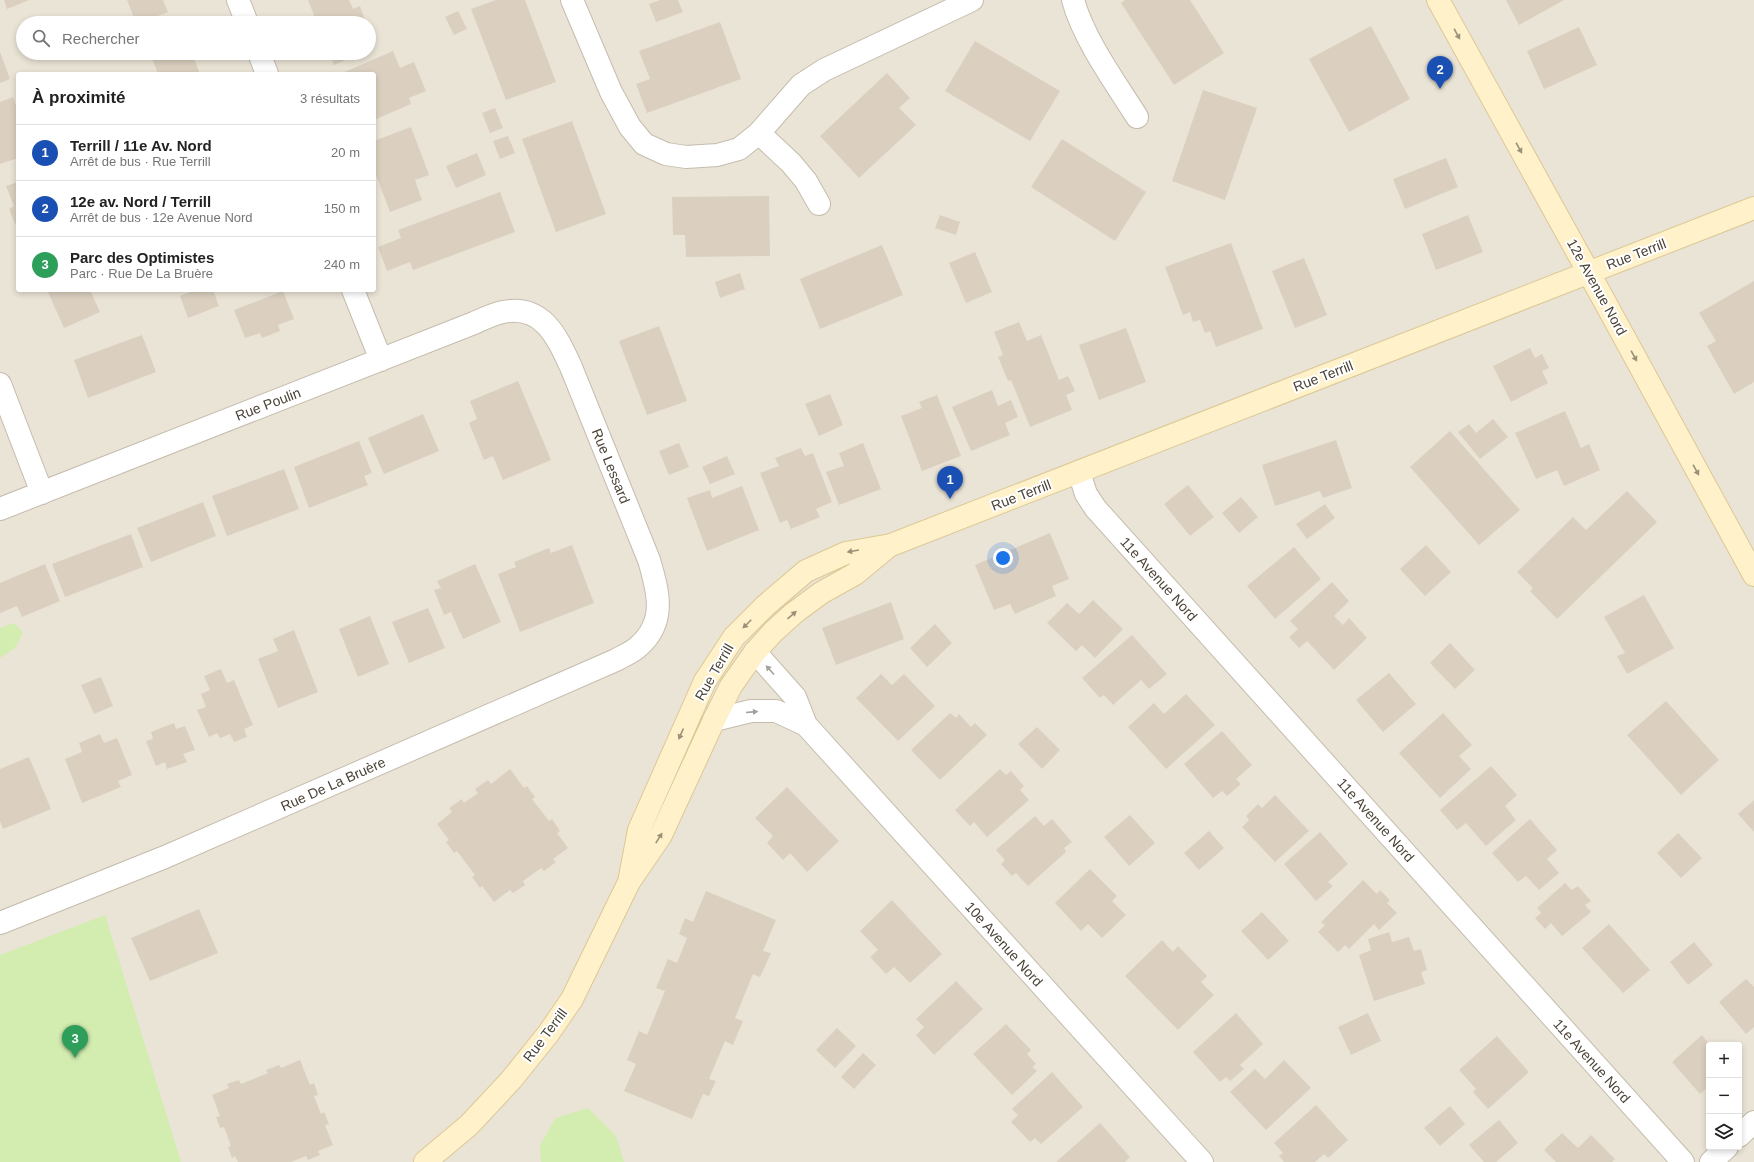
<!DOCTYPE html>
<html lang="fr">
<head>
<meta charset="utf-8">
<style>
	:root { --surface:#fff; --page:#f2f2f2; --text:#222; --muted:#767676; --line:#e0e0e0; --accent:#db2777 }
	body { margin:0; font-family:Arial,sans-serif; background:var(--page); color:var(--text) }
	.controls { position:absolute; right:12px; bottom:12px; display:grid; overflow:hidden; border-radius:4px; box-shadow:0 2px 6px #0003 }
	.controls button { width:36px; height:36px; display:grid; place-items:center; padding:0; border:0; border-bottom:1px solid var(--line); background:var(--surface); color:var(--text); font:20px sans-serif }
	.you { position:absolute; left:1003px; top:558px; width:14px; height:14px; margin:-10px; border:3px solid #fff; border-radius:50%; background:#1a73e8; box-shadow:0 0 0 6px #1a73e833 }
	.badge { display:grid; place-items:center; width:26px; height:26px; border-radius:50%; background:var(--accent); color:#fff; font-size:13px; font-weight:700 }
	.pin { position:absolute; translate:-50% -33px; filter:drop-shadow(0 1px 2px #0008) }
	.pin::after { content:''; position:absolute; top:21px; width:14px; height:12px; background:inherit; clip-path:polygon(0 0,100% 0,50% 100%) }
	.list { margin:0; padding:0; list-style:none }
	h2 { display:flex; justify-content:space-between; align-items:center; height:52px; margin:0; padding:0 16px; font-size:17px }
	h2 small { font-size:13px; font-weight:400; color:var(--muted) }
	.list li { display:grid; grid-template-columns:26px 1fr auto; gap:12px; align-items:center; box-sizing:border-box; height:56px; padding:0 16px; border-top:1px solid var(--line) }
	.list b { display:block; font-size:15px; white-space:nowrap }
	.list p { margin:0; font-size:13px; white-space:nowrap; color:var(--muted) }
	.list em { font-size:13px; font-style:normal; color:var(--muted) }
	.icon { flex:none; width:22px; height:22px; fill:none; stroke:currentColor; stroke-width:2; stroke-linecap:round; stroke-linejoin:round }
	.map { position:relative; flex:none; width:1754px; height:1162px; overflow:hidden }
	.search { position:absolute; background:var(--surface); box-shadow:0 2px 6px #0003; left:16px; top:16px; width:360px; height:44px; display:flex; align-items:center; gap:10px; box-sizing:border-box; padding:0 14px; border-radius:22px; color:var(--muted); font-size:15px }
	.panel { position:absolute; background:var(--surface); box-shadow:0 2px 6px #0003; left:16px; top:72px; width:360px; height:220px; border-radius:4px }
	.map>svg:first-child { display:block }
	.residential { fill:#eae4d6; fill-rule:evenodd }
	.green { fill:#d2edaf }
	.building { fill:#dbd0c0 }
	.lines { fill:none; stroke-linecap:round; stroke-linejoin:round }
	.street-casing { stroke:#c5bcad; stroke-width:24 }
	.secondary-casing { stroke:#dcc897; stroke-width:24 }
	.street { stroke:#fff; stroke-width:22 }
	.secondary { stroke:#fff1c9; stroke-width:22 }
	.oneway { fill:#9b9178 }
	.oneway2 { fill:#a4a09a }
	.labels { text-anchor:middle; stroke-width:4; stroke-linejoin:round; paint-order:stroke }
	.street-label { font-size:14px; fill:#4a4236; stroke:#fff }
</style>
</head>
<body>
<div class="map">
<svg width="1754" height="1162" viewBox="0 0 1754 1162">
	<rect width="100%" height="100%" fill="#f6f2e9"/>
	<path class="residential" d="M0,0H1754V1162H0ZM23,23H369V53H23ZM18,74H374V290H18ZM1709,1045H1739V1147H1709Z"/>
	<path class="green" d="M14,623L23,632L16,647L0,658V628Z
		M105,915L181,1162H0V955Z
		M588,1108L616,1136L624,1162H541L540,1145L556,1118Z"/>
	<path class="building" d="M4,0H29L7,9Z
		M127,0H163L168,12L140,23H136Z
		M308,0H349L353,9L360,6L366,23H317Z
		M496,0H525L556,82L506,100L471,9Z
		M660,0H678L683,12L656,22L649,4Z
		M1125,0H1190L1224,53L1174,85L1121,3Z
		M1506,0H1564L1519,25Z
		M458,11L467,29L454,35L445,17Z
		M720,22L741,79L647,113L636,84L650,79L639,51Z
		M1371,26L1410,99L1349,132L1309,59Z
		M1579,27L1597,65L1544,89L1527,51Z
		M975,41L1060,91L1030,141L945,91Z
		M393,51L400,68L414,62L426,91L409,98L411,104L374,120V74H340Z
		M0,52L10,79L0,83Z
		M150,53H192L200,74H158Z
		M329,53H363L334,65Z
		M887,73L910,98L899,108L916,125L859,178L820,136Z
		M1203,90L1257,108L1225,200L1172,181Z
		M13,97L18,111V158L0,164V102Z
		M495,108L503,128L490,133L482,113Z
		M572,121L606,214L556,232L522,139Z
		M411,127L429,175L415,180L422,200L390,212L374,170V141Z
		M508,136L515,153L500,159L493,141Z
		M1062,139L1146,192L1115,241L1031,187Z
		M477,153L486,175L456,188L446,166Z
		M1446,158L1458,187L1405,209L1393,179Z
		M18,182V223L15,224L9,209L14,206L6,186Z
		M500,192L515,232L413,270L410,262L387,271L378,247L401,238L398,230Z
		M769,196L770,256L686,257L685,235H673L672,197Z
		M940,215L960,222L956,235L935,228Z
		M1468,215L1483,252L1436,270L1422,234Z
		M1231,243L1263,329L1216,347L1210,331L1205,333L1200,320L1193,322L1190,312L1183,315L1165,267Z
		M882,245L903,295L820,329L800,279Z
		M975,252L992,292L966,303L949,263Z
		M1304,258L1327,315L1295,328L1272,271Z
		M740,273L745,289L720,298L715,282Z
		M1754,281V382L1734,394L1707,346L1716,341L1699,313Z
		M47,290H90L100,312L64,328Z
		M195,290H213L219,306L188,318L180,296Z
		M283,291L294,319L278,325L280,331L262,338L260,333L245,338L234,310Z
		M1019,322L1027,341L1041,335L1059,380L1068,376L1075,391L1066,395L1072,410L1030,427L1011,380L1008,381L998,357L1003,355L994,332Z
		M659,326L687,401L647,415L619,341Z
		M1126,328L1146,382L1099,400L1079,345Z
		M142,335L156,372L88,398L74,360Z
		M1530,348L1535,358L1542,354L1549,368L1542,371L1548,383L1511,402L1493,366Z
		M518,381L551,460L503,480L493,456L484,460L469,423L477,419L470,401Z
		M992,390L998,406L1011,400L1018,417L1005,423L1010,435L971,451L952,407Z
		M830,394L843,425L819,436L805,404Z
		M937,395L961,456L922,471L901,416L922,408L919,402Z
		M1565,411L1581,448L1589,444L1600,470L1564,486L1557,470L1536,479L1515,433Z
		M423,414L439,451L384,474L368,438Z
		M1493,419L1508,437L1480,459L1458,432L1469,424L1476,433Z
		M1450,431L1520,510L1479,545L1410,467Z
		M1336,440L1352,488L1323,498L1320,491L1275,506L1262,465Z
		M359,441L372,473L364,476L368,485L309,508L294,467Z
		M679,443L689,467L669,475L659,451Z
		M863,443L881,489L839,505L826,472L844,466L839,453Z
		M801,448L805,456L813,453L832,502L816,509L820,517L791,529L787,520L780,523L760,473L779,466L775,458Z
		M727,456L735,474L710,484L702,467Z
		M284,469L299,509L227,536L212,496Z
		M1188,485L1214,517L1190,536L1164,504Z
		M742,486L759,530L707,551L687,498L710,490L712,498Z
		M1627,491L1657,522L1557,619L1530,591L1533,588L1517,572L1573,517L1586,530Z
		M1241,497L1258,517L1239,533L1222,513Z
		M203,502L216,536L151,562L137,528Z
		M1325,504L1335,518L1307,539L1296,524Z
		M1050,533L1069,579L1052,586L1056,596L1015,614L1010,604L994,610L975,565Z
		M131,534L143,567L65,597L52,564Z
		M572,545L594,603L520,632L498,574L516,567L514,562L549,548L551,553Z
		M1426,545L1451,572L1425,596L1400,569Z
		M1294,547L1321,579L1275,619L1247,586Z
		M45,564L60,601L22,617L17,606L0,613V583Z
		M475,564L501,622L463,639L451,612L444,615L434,590L441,588L437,581Z
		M1332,582L1349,601L1334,616L1343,625L1349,618L1367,638L1334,670L1307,641L1299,648L1289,637L1298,629L1290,621Z
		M1644,595L1674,648L1627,674L1617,656L1625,653L1604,617Z
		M1093,600L1123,629L1095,658L1082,645L1076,651L1047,623L1067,603L1079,614Z
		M891,602L904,639L836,665L822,628Z
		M428,608L445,648L409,663L392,622Z
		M370,616L389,664L358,677L339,629Z
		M935,624L952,643L927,667L910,648Z
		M294,630L318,692L278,708L258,659L278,651L273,639Z
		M1132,635L1167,674L1149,689L1141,680L1113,705L1104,695L1100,698L1082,678Z
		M1450,643L1475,670L1455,689L1430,663Z
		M221,669L227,683L234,680L253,725L244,729L247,737L234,742L230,734L220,738L217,733L209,737L197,710L206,707L201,694L210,690L204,676Z
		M1389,673L1416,704L1383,732L1356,700Z
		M881,674L892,685L904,674L935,706L898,741L856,698Z
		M101,677L113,706L94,714L81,685Z
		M1186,694L1215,725L1166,769L1128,727L1154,703L1164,714Z
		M1666,701L1719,760L1681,795L1627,735Z
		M950,713L956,718L959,714L971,727L975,723L987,735L940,780L911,750Z
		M1443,713L1472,745L1459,756L1471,769L1440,798L1399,753Z
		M174,723L176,729L185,726L195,750L183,754L187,762L167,769L165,762L156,766L146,741L153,739L151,732Z
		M1037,727L1060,750L1042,769L1018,744Z
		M1222,731L1252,765L1236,779L1241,784L1227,796L1222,791L1213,798L1184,764Z
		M100,734L104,743L117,738L132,775L118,781L121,787L82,803L65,759L82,752L79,743Z
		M29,757L51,809L3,829L0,821V769Z
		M1491,766L1517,795L1505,806L1516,820L1486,846L1466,823L1457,830L1440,810Z
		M510,769L524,788L527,786L535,797L532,799L549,821L552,819L560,831L557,833L568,848L553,859L556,862L544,871L541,868L523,881L525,885L513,893L510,890L494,902L482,886L480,888L472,877L475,875L457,851L454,853L446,842L449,840L437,824L452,812L449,808L462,799L464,803L478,793L475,789L488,780L491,784Z
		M1000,769L1006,775L1011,771L1024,786L1020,790L1029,800L987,837L974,822L970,826L955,810Z
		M787,787L839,841L807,872L790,853L783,860L767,843L773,836L755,818Z
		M1275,795L1309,831L1275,862L1242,827L1249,820L1246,816L1258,804L1262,808Z
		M1754,800V832L1738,814Z
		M1130,815L1155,843L1129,866L1104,837Z
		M1035,816L1044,826L1052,819L1072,842L1064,848L1066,852L1028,886L1016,873L1012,876L1001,864L1005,860L996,850Z
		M1530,819L1557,850L1547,859L1559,873L1539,890L1526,876L1518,882L1492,853Z
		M1209,831L1224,848L1199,870L1184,853Z
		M1320,832L1348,864L1328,882L1333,886L1316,901L1284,864Z
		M1678,833L1702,858L1681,878L1657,853Z
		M1090,869L1117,896L1112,901L1126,915L1102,938L1088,924L1081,931L1055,903Z
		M1363,880L1377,894L1380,890L1390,900L1387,903L1397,913L1379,930L1374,924L1349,949L1345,945L1338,952L1318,932L1325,925L1321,922Z
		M1565,883L1572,890L1578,886L1591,901L1585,905L1591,912L1562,936L1551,923L1545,929L1535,918L1541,913L1537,908Z
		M706,891L776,920L763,951L771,953L760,977L753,974L735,1018L743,1021L733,1045L725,1041L709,1079L716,1081L709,1096L703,1094L692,1119L624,1091L636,1064L627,1060L639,1031L647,1035L665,991L656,988L668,959L677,963L687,938L679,934L685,918L693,922Z
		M892,900L942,954L910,983L894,967L886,974L870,957L878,950L860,931Z
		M199,909L218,953L150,981L131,938Z
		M1262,912L1289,941L1268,960L1241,931Z
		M1609,924L1650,970L1623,993L1582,948Z
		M1389,932L1392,942L1409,937L1414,951L1421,949L1427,970L1421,972L1425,984L1374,1001L1359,955L1371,950L1368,939Z
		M1162,940L1173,952L1178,946L1207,976L1201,982L1214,995L1178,1030L1125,976Z
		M1694,942L1713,965L1688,985L1670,962Z
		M1746,979L1754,987V1027L1746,1034L1719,1002Z
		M956,981L983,1009L934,1055L916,1035L924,1027L916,1019Z
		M1236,1013L1263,1044L1240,1065L1244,1069L1230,1081L1226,1077L1220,1082L1193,1052Z
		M1368,1013L1381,1041L1351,1055L1338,1027Z
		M1006,1024L1031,1050L1027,1054L1036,1064L1032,1067L1037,1071L1012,1095L973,1054Z
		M837,1028L856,1046L835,1068L816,1050Z
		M1702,1035L1710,1045H1709V1086L1700,1094L1672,1062Z
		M1497,1036L1529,1072L1488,1109L1473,1092L1476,1089L1459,1070Z
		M863,1053L876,1065L854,1089L841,1077Z
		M300,1060L310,1085L314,1083L318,1095L314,1096L321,1114L324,1112L329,1124L325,1125L333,1145L318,1151L320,1155L308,1160L306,1156L291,1162H238L235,1156L232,1158L228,1147L231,1146L224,1127L220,1128L216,1117L220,1116L212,1095L229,1088L227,1084L239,1080L241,1084L268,1073L266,1070L279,1065L281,1068Z
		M1284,1060L1311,1088L1266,1130L1230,1092L1255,1069L1265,1079Z
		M1052,1072L1083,1107L1041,1144L1035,1138L1030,1142L1011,1122L1018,1115L1012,1109Z
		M1316,1105L1348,1140L1328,1158L1324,1154L1315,1162H1284L1279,1156L1283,1153L1274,1143Z
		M1450,1106L1465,1124L1440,1146L1424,1128Z
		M1499,1120L1518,1143L1496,1162H1484L1469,1145Z
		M1100,1123L1130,1157L1125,1162H1056Z
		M1562,1133L1578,1148L1591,1135L1615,1159L1612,1162H1556L1544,1150Z"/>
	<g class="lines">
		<defs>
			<path id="street" d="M238,0L247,23
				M572,0L611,92L630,127L644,144L666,154L686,157L717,155L739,149L759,133L801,85L824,70L972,0
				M1073,0C1084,40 1115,82 1137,117
				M259,53L267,74
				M759,133L791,163L806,181L819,204
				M353,290L381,360
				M0,384L42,493
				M1079,472L1086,494L1096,509L1683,1162
				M0,509L474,323C483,319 493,314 503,312C543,304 557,337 571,367L649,560C658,591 667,621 639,646C633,652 623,656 616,660L165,857L0,923
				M755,652L795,697L806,725
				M714,720L751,711H776L806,725L1202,1162
				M1739,1136L1754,1122
				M1711,1162L1727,1147"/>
			<path id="secondary" d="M1438,0L1606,304L1754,575
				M629,882L639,830L705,681L734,637L765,606L806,571L846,553L891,545L1754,208
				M425,1162L469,1125L511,1080L548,1034L572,999L629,882L661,835L714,720L731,686L755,652L773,632L794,613L821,593L855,574L890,545"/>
		</defs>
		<use href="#street" class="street-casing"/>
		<use href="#secondary" class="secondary-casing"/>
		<use href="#street" class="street"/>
		<use href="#secondary" class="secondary"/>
	</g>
	<defs><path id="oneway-solid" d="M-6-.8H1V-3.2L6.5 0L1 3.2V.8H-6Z"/></defs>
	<g class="oneway">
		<use href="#oneway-solid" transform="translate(1457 34) rotate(61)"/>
		<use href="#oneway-solid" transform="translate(1519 148) rotate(61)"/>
		<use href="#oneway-solid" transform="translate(1634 356) rotate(61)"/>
		<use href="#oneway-solid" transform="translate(1696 470) rotate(61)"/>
		<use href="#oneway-solid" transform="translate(853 551) rotate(170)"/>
		<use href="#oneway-solid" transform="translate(792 615) rotate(-41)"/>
		<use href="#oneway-solid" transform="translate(747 624) rotate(135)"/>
		<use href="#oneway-solid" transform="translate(681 734) rotate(114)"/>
		<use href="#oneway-solid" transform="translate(659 838) rotate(-58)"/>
	</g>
	<g class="oneway2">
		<use href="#oneway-solid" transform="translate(770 670) rotate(-132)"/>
		<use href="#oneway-solid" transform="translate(752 712) rotate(-5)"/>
	</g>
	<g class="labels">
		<g class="street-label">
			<text transform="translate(1636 254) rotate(-21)" y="5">Rue Terrill</text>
			<text transform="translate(1597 287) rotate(61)" y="5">12e Avenue Nord</text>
			<text transform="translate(1323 376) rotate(-21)" y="5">Rue Terrill</text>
			<text transform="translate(268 404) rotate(-21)" y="5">Rue Poulin</text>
			<text transform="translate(611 466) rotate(68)" y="5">Rue Lessard</text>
			<text transform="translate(1021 495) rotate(-21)" y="5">Rue Terrill</text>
			<text transform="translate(1159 579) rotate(48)" y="5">11e Avenue Nord</text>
			<text transform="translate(714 672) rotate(-60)" y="5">Rue Terrill</text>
			<text transform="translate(333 784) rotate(-24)" y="5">Rue De La Bruère</text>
			<text transform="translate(1376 820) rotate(48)" y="5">11e Avenue Nord</text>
			<text transform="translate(1004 944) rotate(48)" y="5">10e Avenue Nord</text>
			<text transform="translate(545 1035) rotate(-53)" y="5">Rue Terrill</text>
			<text transform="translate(1592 1061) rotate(48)" y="5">11e Avenue Nord</text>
		</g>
	</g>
</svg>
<div class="controls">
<button>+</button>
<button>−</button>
<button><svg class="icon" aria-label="layers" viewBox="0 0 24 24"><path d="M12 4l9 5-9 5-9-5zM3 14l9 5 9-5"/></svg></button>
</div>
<div class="you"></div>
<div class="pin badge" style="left:950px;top:499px;background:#1a4fb4">1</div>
<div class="pin badge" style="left:1440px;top:89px;background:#1a4fb4">2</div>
<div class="pin badge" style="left:75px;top:1058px;background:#2e9e5b">3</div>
<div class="search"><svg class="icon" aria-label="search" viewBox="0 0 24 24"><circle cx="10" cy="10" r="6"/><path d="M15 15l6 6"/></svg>Rechercher</div>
<section class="panel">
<h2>À proximité<small>3 résultats</small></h2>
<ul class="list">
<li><span class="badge" style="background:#1a4fb4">1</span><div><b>Terrill / 11e Av. Nord</b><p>Arrêt de bus · Rue Terrill</p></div><em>20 m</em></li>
<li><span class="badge" style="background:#1a4fb4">2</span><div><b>12e av. Nord / Terrill</b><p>Arrêt de bus · 12e Avenue Nord</p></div><em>150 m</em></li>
<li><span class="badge" style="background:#2e9e5b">3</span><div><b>Parc des Optimistes</b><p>Parc · Rue De La Bruère</p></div><em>240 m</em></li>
</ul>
</section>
</div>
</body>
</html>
